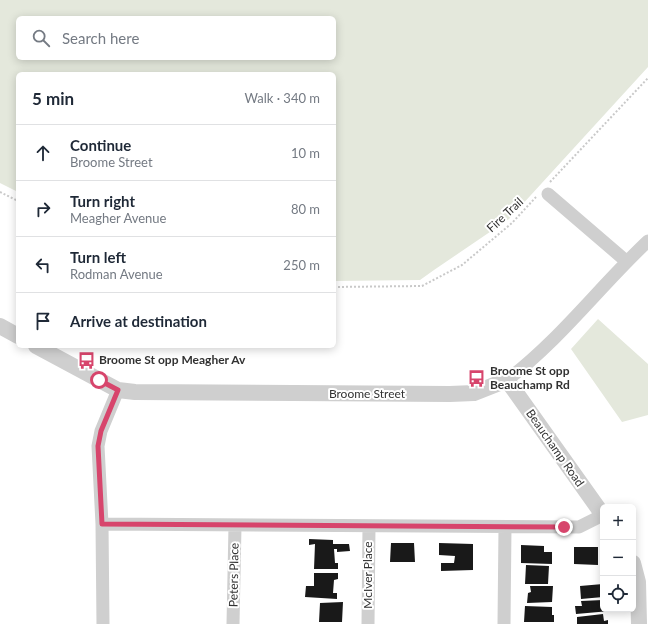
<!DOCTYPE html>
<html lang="en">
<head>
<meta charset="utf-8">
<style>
	:root { --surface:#fff; --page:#f6f6f7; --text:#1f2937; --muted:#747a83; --line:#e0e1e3 }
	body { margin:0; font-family:Lato,sans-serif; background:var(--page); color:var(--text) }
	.controls { position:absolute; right:12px; bottom:12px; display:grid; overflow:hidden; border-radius:6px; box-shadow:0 2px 10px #0003 }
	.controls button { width:36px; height:36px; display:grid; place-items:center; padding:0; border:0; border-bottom:1px solid var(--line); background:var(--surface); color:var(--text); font:20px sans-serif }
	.stop { position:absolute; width:12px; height:12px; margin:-9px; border:3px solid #d7456c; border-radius:50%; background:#fff }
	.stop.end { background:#d7456c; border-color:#fff; box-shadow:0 1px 4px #0008 }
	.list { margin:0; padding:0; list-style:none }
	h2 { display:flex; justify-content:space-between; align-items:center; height:52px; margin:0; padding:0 16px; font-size:17px }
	h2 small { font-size:13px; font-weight:400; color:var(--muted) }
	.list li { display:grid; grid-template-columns:26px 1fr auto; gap:12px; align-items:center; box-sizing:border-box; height:56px; padding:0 16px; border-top:1px solid var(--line) }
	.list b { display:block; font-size:15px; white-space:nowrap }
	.list p { margin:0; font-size:13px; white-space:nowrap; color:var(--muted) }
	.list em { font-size:13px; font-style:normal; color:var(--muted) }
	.icon { flex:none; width:22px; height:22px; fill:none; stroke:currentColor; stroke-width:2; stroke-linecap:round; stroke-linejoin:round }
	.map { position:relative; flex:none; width:648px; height:624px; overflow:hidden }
	.search { position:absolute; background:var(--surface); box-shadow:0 2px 10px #0003; left:16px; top:16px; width:320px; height:44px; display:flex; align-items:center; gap:10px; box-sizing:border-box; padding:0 14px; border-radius:6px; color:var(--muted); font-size:15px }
	.panel { position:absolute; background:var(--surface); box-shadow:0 2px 10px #0003; left:16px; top:72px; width:320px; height:276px; border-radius:6px }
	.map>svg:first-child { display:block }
	.green { fill:#e4e8dc; fill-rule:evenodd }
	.building { fill:#191919 }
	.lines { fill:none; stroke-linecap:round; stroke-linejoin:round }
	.path { stroke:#c9c9c9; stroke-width:2; stroke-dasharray:2 2; stroke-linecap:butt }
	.minor { stroke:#cfcfcf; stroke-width:13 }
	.tertiary { stroke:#cfcfcf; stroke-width:16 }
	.route { stroke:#d7456c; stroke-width:5 }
	.labels { text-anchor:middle; stroke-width:4; stroke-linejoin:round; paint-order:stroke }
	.street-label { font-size:12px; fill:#323232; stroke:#fff }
	.poi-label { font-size:12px; font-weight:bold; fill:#323232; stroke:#fff; text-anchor:start }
</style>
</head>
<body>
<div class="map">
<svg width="648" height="624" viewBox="0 0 648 624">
	<rect width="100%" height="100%" fill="#fff"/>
	<path class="green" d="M0,0H648V67L509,219L434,270L420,280L334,281V74H18V192L0,183ZM18,18H334V58H18Z
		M598,319L648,364V415L622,422L571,349Z"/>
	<path class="building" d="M309,539L333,540V544H349L350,551L337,552V549H334L335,563H338V569H314L315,544L309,545Z
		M391,543H414L415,562H390Z
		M439,543L473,544V570L441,571V563H454L455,556L439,555Z
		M521,545L544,546V552H552V564L521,563Z
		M574,547H598V565L574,564Z
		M526,565L549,566L548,584H525Z
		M314,573H338V579L334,580L333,593H337V599L305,597L306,586H314Z
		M603,584V597L581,599L580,586Z
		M530,586H553L552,602L527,603L528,593L531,592Z
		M603,600V609H610V611L576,614L575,606H582L581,601Z
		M343,602L342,622H319L320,603Z
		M525,606L552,607V615H554V622H524Z
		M603,614L604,621L608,620V624H577V617Z"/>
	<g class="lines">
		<path class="path" d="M550,182L648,78
			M0,192L18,201
			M334,287L422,286L462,265L512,223L536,197"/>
		<path class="minor" d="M548,194L626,261
			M507,380C560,340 600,286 648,241
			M102,524L579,527L603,515
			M103,624L102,524L98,446L101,431L118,390
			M233,624L235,526
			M368,624L369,526
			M504,624L505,527"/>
		<path class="tertiary" d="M0,326L18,336
			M36,346L118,390L135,392L450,394L474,393L507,380L603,515
			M633,563L638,582L639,624"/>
	</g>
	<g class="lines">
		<path class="route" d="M99,380L118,390L101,431L98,446L102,524L564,527"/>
	</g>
	<defs>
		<symbol id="bus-bare" viewBox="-9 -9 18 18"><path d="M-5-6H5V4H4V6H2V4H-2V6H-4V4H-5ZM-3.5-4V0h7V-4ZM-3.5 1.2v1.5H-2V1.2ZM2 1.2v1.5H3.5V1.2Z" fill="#d7456c" stroke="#fff" stroke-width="2.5" paint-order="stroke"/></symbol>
	</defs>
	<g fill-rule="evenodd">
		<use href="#bus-bare" x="74" y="348" width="25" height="25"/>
		<use href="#bus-bare" x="464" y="366" width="25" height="25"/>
	</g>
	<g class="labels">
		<g class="street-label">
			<text transform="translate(505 215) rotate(-43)" y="4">Fire Trail</text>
			<text x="367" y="398">Broome Street</text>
			<text transform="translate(555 448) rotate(55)" y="4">Beauchamp Road</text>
			<text transform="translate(234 575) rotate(-89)" y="4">Peters Place</text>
			<text transform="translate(368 575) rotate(-90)" y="4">McIver Place</text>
		</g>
		<g class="poi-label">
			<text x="99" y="364">Broome St opp Meagher Av</text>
			<text x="490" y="375">Broome St opp<tspan x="490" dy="14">Beauchamp Rd</tspan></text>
		</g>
	</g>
</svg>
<div class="controls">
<button>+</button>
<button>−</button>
<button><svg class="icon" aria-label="locate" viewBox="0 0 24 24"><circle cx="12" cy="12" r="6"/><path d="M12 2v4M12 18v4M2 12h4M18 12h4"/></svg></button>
</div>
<div class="stop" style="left:99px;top:380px"></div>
<div class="stop end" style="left:564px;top:527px"></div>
<div class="search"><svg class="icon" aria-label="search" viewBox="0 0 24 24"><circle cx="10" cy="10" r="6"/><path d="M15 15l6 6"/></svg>Search here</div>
<section class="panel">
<h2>5 min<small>Walk · 340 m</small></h2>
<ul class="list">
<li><svg class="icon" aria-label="ahead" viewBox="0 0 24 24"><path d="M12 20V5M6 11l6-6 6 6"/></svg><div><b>Continue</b><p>Broome Street</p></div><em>10 m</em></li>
<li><svg class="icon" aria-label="right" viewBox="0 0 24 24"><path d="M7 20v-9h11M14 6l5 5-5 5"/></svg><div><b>Turn right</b><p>Meagher Avenue</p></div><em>80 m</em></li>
<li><svg class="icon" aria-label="left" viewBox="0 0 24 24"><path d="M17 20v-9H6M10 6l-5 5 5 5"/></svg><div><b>Turn left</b><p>Rodman Avenue</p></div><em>250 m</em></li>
<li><svg class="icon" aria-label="arrive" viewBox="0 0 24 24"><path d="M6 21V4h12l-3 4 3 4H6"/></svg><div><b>Arrive at destination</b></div></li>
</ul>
</section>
</div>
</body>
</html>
